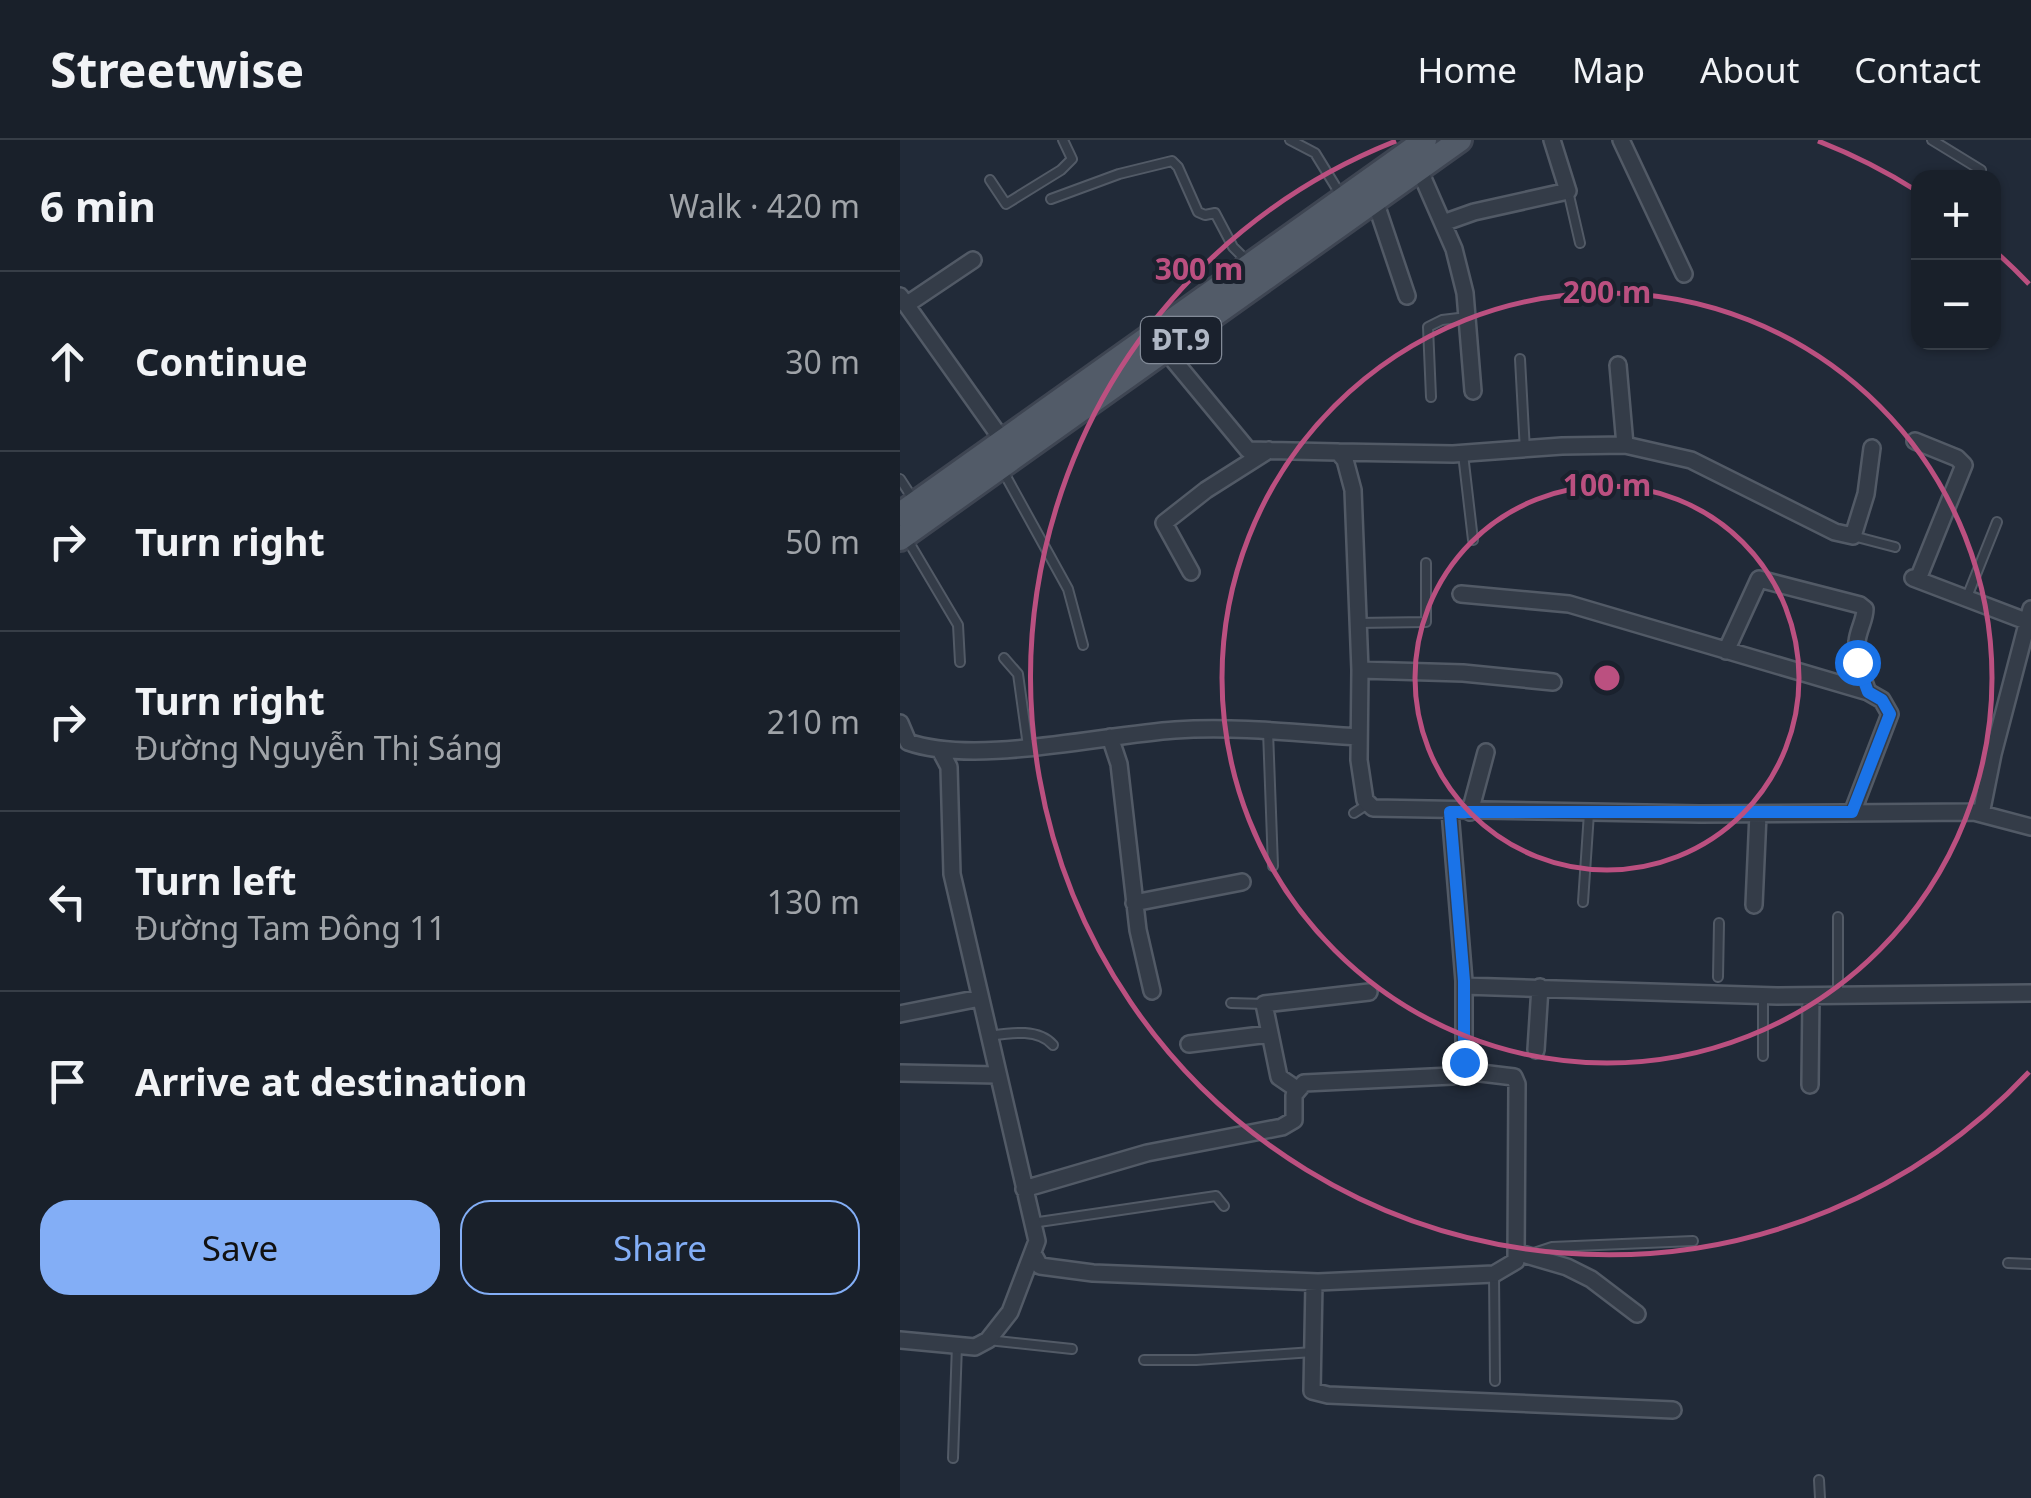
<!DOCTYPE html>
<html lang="en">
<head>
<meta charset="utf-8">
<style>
	:root { --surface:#19202a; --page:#262d36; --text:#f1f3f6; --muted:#9fa3a8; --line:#373e47; --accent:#83aef6 }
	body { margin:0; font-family:"Noto Sans",sans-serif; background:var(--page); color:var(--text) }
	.controls { position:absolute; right:30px; top:30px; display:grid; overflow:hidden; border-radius:20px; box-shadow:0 2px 8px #0004 }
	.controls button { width:90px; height:90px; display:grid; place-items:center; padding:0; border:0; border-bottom:2px solid var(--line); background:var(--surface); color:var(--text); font:50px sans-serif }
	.stop { position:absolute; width:30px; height:30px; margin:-22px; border:8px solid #1a73e8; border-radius:50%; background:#fff }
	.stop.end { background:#1a73e8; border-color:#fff; box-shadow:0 2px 10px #0008 }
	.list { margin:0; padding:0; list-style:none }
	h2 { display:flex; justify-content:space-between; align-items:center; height:130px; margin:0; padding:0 40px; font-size:42px }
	h2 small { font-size:32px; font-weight:400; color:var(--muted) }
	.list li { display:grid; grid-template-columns:65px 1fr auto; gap:30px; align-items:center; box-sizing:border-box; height:180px; padding:0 40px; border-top:2px solid var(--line) }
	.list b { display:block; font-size:38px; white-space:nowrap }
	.list p { margin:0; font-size:32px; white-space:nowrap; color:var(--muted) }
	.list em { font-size:32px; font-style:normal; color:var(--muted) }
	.actions { display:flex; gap:20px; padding:30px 40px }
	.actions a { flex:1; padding:22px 0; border:2px solid var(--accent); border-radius:30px; text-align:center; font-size:35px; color:var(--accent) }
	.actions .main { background:var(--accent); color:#111 }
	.icon { flex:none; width:55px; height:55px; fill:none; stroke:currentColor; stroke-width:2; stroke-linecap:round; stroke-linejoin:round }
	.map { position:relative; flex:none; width:1131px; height:1358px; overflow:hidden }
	header { display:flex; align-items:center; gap:60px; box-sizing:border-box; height:140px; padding:0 50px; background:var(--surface); border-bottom:2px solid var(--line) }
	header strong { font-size:48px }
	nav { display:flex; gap:55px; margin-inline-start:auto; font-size:35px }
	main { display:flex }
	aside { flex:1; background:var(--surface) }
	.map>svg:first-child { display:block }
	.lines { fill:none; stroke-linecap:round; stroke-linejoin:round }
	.service-casing { stroke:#525a66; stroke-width:12 }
	.minor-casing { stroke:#525a66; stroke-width:20 }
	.primary-casing { stroke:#3e4552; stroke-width:28 }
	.service { stroke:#343c48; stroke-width:8 }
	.minor { stroke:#343c48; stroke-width:15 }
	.primary { stroke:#525b68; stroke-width:22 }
	.route { stroke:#1a73e8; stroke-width:12 }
	.ring { fill:none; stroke:#bb5080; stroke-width:5 }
	.labels { text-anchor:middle; stroke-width:8; stroke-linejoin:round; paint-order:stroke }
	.shield { fill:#1a212d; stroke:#828a97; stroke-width:2.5 }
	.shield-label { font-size:28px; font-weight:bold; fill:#afb7c5 }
	.centre { fill:#bb5080; stroke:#1a212d; stroke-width:5 }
	.ring-label { font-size:30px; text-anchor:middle; font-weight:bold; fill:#bb5080; stroke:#1a212d; stroke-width:8; stroke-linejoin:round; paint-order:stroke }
</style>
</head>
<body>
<header>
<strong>Streetwise</strong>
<nav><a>Home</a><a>Map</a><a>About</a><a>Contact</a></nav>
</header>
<main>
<aside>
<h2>6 min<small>Walk · 420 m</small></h2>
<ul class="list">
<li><svg class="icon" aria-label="ahead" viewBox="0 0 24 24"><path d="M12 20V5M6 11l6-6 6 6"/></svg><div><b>Continue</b></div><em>30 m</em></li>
<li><svg class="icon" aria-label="right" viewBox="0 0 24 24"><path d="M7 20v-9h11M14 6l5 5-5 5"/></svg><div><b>Turn right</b></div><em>50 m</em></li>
<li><svg class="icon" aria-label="right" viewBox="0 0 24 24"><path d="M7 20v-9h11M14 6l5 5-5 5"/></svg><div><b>Turn right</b><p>Đường Nguyễn Thị Sáng</p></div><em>210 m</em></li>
<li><svg class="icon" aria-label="left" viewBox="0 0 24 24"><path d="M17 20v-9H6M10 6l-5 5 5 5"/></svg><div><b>Turn left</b><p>Đường Tam Đông 11</p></div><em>130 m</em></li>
<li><svg class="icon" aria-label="arrive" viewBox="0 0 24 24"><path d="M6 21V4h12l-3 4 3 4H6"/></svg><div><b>Arrive at destination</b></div></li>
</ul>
<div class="actions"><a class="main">Save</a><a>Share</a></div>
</aside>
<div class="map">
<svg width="1131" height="1358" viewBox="0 0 1131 1358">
	<rect width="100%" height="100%" fill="#212a38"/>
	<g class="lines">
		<defs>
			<path id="service" d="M390,0L415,13L442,57
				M1032,0L1081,30
				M90,40L106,64L161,30L172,19L163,0
				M668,51L680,103
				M151,59L219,34L272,21L278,27L298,72L305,75L315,73L333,107L348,122
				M620,219L625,311
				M531,257L528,187L542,180L567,177
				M563,314L573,400
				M103,331L168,449L183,505
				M0,339L13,359
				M953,396L995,407
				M7,399L58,485L60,522
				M1067,457L1097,382
				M458,483L526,482V423
				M104,518L118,534L128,606
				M368,591L373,726
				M454,673L468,664
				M683,762L689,673
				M938,777V855
				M818,837L819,783
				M863,856V916
				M331,863L364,864
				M89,896C110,893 138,888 153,905
				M132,1083L316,1056L324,1066
				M631,1114L652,1107L793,1101
				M1108,1123L1131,1124
				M594,1134L595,1241
				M88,1200L172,1209
				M244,1220H296L413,1212
				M53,1318L57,1205
				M919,1340L920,1358"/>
			<path id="minor" d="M721,0L784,134
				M519,29L554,109L565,153L573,251
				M475,61L507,156
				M543,83L574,72L668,51L652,0
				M0,156L103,301
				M6,165L73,120
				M266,211L348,310L438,312L445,320L453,350L460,530L459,620L465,660L473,668L800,674L1074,672L1131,687
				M718,225L725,305
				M1015,301L1057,318L1064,325L1018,439
				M438,312L553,314L662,306L725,305L791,320L935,392L953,396L966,354L972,308
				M291,432L264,383L306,350L369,310
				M1013,438L1131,483
				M561,454L669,464L968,552L982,560L990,574L952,673
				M826,511L859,439L960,465L965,469C965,480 958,490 957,502C954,519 962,536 968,552
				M460,530L563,533L653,542
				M0,583L8,602C75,626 201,595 275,590C336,586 398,593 459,597
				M210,597L219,624L238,790L252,851
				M570,672L586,612
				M1081,674L1093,614L1131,469
				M234,763L342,742
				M854,765L858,674
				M564,846L877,856L1131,853
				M0,874L80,858
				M289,904L369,894
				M636,910L640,847
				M0,933L97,935
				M910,945L911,856
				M398,950L379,937L364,864L469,852
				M124,1049L247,1013L382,987L394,980V955L404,943L552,936L564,931V841L550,671
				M616,1112L667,1127L691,1139L737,1174
				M134,1115L140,1126L193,1133L418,1142L594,1134L616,1121L617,944L614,937L564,931
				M414,1142L412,1251L428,1255L773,1270
				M0,1200L75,1207L88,1200L110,1172L137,1101L52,734L49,627L40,610"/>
			<path id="primary" d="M0,374L525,0
				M0,399L560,0"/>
		</defs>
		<use href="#service" class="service-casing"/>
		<use href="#minor" class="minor-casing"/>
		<use href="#primary" class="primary-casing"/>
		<use href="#service" class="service"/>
		<use href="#minor" class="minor"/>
		<use href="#primary" class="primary"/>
	</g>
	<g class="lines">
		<path class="route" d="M564,922V841L550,672H952L990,574L982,560L968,552L957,522"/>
	</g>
	<g class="ring">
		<circle cx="707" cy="538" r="192"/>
		<circle cx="707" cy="538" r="385"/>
		<path d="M1129 932A577 577 0 1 1 496 1M918 1A577 577 0 0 1 1017 51M1097 113A577 577 0 0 1 1129 144"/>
	</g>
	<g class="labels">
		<rect class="shield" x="241" y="177" width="80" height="46" rx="8"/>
		<g class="shield-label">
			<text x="281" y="210">ĐT.9</text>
		</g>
	</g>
	<circle cx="707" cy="538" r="15" class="centre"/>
	<g class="ring-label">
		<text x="299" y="140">300 m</text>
		<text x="707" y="163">200 m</text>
		<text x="707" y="356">100 m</text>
	</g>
</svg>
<div class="controls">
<button>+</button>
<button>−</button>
</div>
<div class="stop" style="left:957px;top:522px"></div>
<div class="stop end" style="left:564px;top:922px"></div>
</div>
</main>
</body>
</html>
